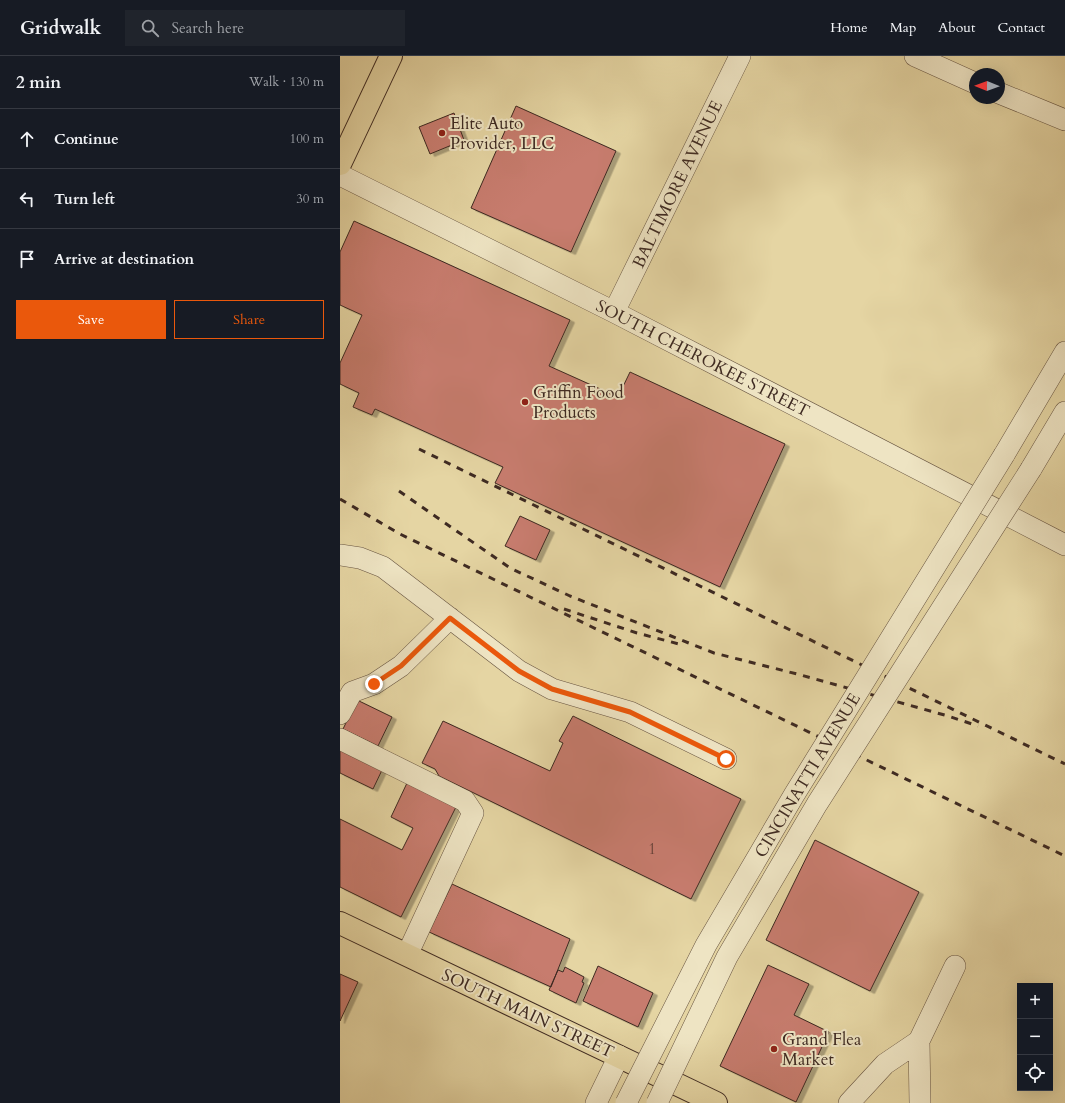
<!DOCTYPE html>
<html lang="en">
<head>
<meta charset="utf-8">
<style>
	:root { --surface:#171b24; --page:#20242c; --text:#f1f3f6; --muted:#9ea1a6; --line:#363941; --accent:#ea580c }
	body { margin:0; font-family:Cardo,serif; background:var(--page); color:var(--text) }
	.controls { position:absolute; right:12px; bottom:12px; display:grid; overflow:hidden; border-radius:0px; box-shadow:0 4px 16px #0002 }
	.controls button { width:36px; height:36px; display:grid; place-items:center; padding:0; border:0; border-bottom:1px solid var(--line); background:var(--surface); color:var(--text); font:20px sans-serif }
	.compass { position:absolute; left:629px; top:12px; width:36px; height:36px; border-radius:50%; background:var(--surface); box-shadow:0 4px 16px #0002; rotate:271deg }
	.stop { position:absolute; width:12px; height:12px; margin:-9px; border:3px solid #ea580c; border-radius:50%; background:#fff }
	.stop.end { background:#ea580c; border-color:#fff; box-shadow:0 1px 4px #0008 }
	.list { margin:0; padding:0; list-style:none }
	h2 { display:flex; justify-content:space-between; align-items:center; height:52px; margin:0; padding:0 16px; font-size:17px }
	h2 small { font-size:13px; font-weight:400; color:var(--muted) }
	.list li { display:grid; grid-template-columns:26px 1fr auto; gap:12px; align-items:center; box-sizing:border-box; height:60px; padding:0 16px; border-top:1px solid var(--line) }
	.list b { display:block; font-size:15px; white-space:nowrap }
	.list em { font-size:13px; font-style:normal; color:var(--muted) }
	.actions { display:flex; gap:8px; padding:12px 16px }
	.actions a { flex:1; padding:9px 0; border:1px solid var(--accent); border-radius:0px; text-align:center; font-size:14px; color:var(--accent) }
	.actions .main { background:var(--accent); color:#fff }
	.icon { flex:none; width:22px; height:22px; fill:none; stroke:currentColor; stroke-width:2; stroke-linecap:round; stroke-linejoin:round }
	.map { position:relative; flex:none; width:725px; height:1047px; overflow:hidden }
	header { display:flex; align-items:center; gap:24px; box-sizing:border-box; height:56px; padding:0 20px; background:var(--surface); border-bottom:1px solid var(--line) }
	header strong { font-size:19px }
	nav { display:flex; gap:22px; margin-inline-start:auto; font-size:14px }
	.search { width:280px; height:36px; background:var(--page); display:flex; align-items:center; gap:10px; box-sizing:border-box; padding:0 14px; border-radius:0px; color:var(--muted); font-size:15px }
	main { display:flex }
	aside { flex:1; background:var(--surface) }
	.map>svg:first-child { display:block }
	.building { fill:#c77b6e; stroke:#3e2a22; filter:url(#shadow) }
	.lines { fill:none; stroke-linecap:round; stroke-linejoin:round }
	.minor-casing { stroke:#685542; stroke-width:22 }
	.major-casing { stroke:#3e2a22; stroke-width:24 }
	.minor { stroke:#eee4c3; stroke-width:21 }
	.major { stroke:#e5d5a3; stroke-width:22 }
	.rail { stroke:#3e2a22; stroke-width:3; stroke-dasharray:7 7; stroke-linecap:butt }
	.minor-bridge-casing { stroke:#685542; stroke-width:22; stroke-linecap:butt }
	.minor-bridge { stroke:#eee4c3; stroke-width:21 }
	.route { stroke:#ea580c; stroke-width:5 }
	.poi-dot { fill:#8f2418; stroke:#eee4c3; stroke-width:1.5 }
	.labels { text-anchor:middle; stroke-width:4; stroke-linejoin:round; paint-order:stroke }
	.number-label { font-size:15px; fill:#603e35 }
	.poi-label { font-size:17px; fill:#3e2a22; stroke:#eee4c3; text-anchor:start }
	.street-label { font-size:17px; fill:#3e2a22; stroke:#eee4c3 }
</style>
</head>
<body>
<header>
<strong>Gridwalk</strong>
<div class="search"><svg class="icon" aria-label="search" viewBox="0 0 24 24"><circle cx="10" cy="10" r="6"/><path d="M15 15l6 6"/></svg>Search here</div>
<nav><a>Home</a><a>Map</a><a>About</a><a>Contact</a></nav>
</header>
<main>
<aside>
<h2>2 min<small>Walk · 130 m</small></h2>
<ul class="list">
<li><svg class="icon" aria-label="ahead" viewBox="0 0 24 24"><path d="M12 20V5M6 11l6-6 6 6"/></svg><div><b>Continue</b></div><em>100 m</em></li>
<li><svg class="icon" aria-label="left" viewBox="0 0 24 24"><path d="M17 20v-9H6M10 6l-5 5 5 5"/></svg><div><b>Turn left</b></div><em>30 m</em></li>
<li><svg class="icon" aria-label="arrive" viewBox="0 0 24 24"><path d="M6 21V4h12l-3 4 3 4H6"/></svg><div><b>Arrive at destination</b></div></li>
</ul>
<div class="actions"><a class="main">Save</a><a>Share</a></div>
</aside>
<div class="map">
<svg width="725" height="1047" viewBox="0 0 725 1047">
	<defs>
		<filter id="shadow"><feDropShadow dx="4.5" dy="2.5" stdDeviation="0" flood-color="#0004"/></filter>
	</defs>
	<rect width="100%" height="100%" fill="#e5d5a3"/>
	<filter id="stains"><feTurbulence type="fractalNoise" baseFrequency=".005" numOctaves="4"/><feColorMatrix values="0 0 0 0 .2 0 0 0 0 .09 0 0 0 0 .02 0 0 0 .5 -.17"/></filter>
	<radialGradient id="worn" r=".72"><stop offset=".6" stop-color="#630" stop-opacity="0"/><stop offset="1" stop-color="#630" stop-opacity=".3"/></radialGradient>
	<path class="building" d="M176,50L276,95L231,196L131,152Z
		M114,57L124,84L90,98L79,71Z
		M14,165L230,264L209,310L278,341L290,316L445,388L380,531L155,427L163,411L35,353L32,359L13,351L19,337L0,328V307L22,259L0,249V196Z
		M180,460L210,474L196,504L165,490Z
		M17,644L52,661L38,690L3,673Z
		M233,660L401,743L351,843L99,720L95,713L82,707L103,665L210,715L223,687L219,685Z
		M0,692L43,712L33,733L0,717Z
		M67,727L116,751L61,861L0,831V763L62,794L73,772L51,761Z
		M475,784L579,836L530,935L426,884Z
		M112,828L230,883L211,931L89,876Z
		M428,909L469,928L454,959L489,976L456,1046L380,1010Z
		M258,910L313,937L298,971L243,945Z
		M225,911L244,921L242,926L244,927L236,947L209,934L218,914L223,916Z
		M0,918L18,926L0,965Z"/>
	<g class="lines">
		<defs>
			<path id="minor" d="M575,0L635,27
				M659,37L725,64
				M0,119L274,256L725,489
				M274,256L400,0
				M664,399L725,296
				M691,413L725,356
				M0,499L20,502L43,511L179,615L212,633L290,656L386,703
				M0,658L12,636L34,628L61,610L110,562
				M0,683L125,745L133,757L67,899
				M256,1047L279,1000
				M509,1047L545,1008L579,985
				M580,1047L579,985L615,910"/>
			<path id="major" d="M0,108L51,0
				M0,867L376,1047"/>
		</defs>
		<use href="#minor" class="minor-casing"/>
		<use href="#major" class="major-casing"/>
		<use href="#minor" class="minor"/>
		<use href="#major" class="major"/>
		<path class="rail" d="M79,393L725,708
			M59,435L170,512L230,540L374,597L457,618L608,660L638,670
			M0,443L60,478L725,800
			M224,553L297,577L339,588"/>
		<defs>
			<path id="minor-bridge" d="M286,1047L366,889L454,739L664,399
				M317,1047L387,901L477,748L691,413"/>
		</defs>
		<use href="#minor-bridge" class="minor-bridge-casing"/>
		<use href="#minor-bridge" class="minor-bridge"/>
	</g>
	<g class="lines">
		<path class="route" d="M34,628L61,610L110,562L179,615L212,633L290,656L386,703"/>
	</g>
	<g class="poi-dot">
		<circle cx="102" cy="77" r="4"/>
		<circle cx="185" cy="346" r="4"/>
		<circle cx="434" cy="993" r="4"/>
	</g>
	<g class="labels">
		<g class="number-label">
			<text x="312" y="798">1</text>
		</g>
		<g class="poi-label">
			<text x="110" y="73">Elite Auto<tspan x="110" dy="20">Provider, LLC</tspan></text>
			<text x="193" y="342">Griffin Food<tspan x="193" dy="20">Products</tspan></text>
			<text x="442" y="989">Grand Flea<tspan x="442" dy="20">Market</tspan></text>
		</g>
		<g class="street-label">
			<text transform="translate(337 128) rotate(-64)" y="6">BALTIMORE AVENUE</text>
			<text transform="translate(363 302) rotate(27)" y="6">SOUTH CHEROKEE STREET</text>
			<text transform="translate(467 719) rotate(-59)" y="6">CINCINATTI AVENUE</text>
			<text transform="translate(188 957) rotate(25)" y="6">SOUTH MAIN STREET</text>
		</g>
	</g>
	<rect width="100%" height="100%" filter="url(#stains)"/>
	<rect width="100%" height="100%" fill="url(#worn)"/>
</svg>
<div class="controls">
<button>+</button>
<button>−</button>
<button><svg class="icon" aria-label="locate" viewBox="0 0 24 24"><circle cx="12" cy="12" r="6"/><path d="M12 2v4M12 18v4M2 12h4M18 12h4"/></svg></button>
</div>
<svg class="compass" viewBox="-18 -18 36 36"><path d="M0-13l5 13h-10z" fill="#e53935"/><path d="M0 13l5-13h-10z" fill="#9ea1a6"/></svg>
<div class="stop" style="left:386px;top:703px"></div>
<div class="stop end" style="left:34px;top:628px"></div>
</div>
</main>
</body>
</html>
